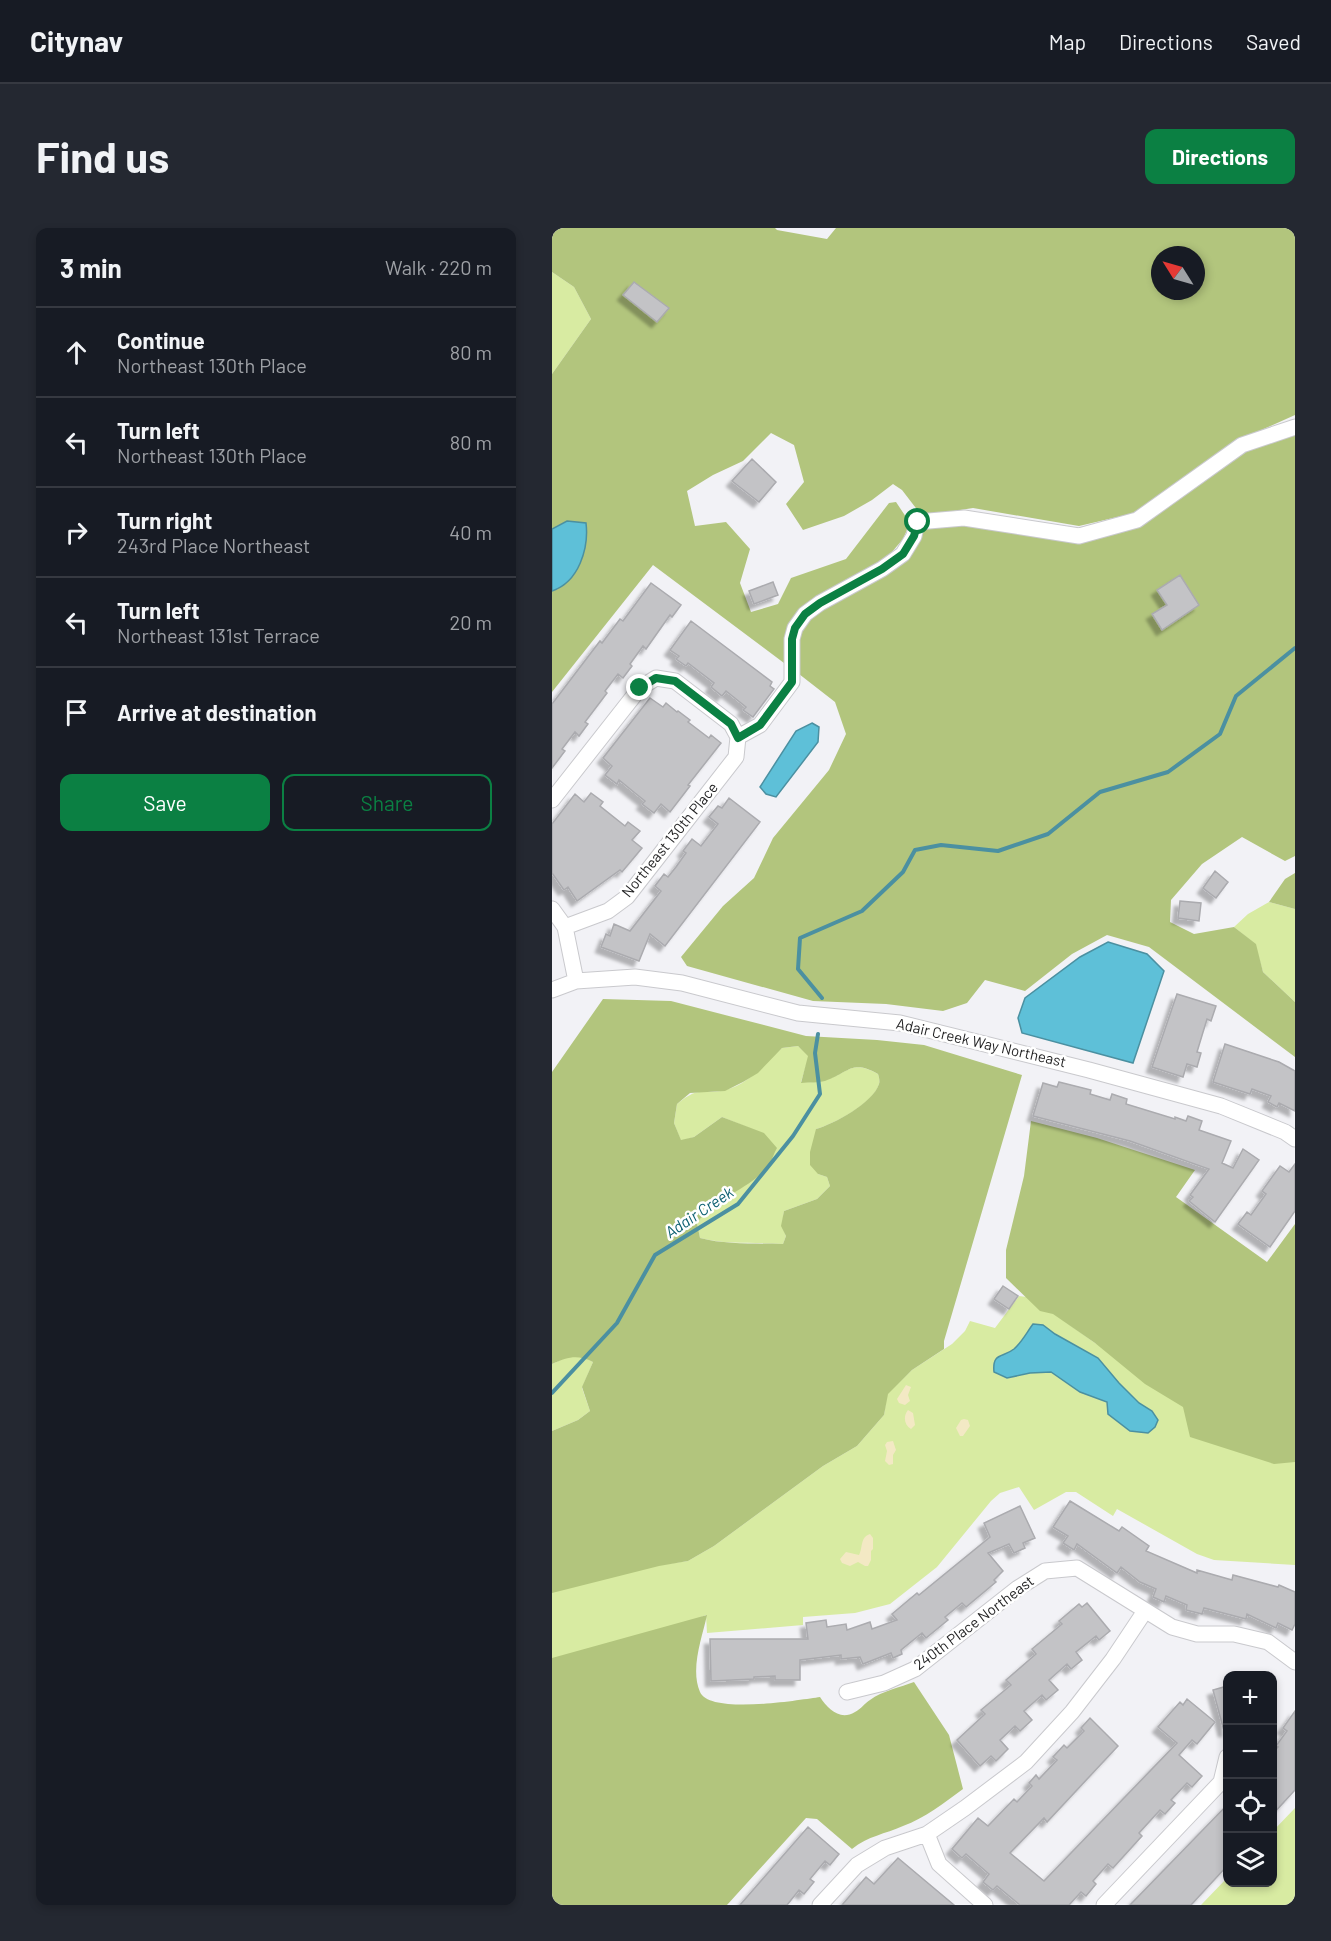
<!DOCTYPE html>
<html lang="en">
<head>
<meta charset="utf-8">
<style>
	:root { --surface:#171b24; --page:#242831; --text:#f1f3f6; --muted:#9ea1a6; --line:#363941; --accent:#0b8043 }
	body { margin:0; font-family:Barlow,sans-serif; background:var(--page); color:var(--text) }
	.controls { position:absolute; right:18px; bottom:18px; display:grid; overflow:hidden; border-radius:12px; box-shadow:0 3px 9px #0003 }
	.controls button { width:54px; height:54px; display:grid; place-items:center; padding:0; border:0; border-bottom:2px solid var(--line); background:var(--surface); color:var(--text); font:30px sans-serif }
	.compass { position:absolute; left:599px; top:18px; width:54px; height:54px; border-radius:50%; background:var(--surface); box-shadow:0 3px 9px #0003; rotate:307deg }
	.stop { position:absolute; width:18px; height:18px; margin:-14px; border:4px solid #0b8043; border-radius:50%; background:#fff }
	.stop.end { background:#0b8043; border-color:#fff; box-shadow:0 2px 6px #0008 }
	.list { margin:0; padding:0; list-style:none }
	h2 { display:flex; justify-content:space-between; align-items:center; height:78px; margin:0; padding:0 24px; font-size:26px }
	h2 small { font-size:20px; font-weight:400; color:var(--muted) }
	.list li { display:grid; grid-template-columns:39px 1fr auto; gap:18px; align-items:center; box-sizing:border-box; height:90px; padding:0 24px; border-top:2px solid var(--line) }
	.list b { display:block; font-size:22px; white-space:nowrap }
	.list p { margin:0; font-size:20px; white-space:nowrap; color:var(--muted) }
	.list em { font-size:20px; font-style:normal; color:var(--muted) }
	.actions { display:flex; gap:12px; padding:18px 24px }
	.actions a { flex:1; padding:14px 0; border:2px solid var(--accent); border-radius:12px; text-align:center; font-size:21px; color:var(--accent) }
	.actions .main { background:var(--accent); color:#fff }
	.icon { flex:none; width:33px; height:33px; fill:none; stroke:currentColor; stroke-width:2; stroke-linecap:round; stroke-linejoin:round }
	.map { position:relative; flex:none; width:743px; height:1677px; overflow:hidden; border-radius:12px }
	header { display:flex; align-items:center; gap:36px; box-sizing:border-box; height:84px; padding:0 30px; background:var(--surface); border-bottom:2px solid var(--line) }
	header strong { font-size:28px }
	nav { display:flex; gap:33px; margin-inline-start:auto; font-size:21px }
	.intro { display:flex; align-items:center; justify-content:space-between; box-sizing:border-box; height:144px; padding:0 36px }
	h1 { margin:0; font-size:42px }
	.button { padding:15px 27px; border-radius:12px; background:var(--accent); color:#fff; font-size:21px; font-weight:700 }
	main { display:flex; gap:36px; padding:0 36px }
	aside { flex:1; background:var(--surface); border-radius:12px; box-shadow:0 3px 9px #0003 }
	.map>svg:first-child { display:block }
	.green { fill:#d8eba2 }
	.forest { fill:#b2c57d; fill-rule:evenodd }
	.sand { fill:#f3e9c4 }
	.water { fill:#5ec0d8; stroke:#4b90a1; stroke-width:1.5 }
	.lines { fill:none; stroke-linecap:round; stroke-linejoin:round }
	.stream { stroke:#4b90a1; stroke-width:4 }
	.building { fill:#c3c3c6; stroke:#ababaf; stroke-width:1.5; filter:url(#shadow) }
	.minor-casing { stroke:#c9c9cd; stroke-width:17 }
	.minor { stroke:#fff; stroke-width:15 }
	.route { stroke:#0b8043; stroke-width:8 }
	.labels { text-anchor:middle; stroke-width:5; stroke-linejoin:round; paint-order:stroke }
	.street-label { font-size:15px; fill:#1f1f20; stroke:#fff }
	.water-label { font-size:16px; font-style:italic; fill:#0d6071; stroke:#fff }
</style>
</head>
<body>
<header>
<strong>Citynav</strong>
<nav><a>Map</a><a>Directions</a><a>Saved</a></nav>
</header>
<div class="intro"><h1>Find us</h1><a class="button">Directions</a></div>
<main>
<aside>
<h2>3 min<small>Walk · 220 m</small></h2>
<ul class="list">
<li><svg class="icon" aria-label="ahead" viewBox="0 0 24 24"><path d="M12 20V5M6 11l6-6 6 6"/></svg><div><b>Continue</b><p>Northeast 130th Place</p></div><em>80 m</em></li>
<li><svg class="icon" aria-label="left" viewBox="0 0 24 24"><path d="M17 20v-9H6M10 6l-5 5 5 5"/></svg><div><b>Turn left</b><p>Northeast 130th Place</p></div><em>80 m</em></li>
<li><svg class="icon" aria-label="right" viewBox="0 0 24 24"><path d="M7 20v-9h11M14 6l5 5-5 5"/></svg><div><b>Turn right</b><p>243rd Place Northeast</p></div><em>40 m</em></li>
<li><svg class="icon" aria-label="left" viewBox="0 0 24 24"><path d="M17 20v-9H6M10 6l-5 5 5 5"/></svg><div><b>Turn left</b><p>Northeast 131st Terrace</p></div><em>20 m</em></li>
<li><svg class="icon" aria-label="arrive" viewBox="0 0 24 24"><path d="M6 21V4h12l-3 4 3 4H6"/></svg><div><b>Arrive at destination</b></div></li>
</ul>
<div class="actions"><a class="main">Save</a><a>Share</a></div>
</aside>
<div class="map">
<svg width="743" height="1677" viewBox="0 0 743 1677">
	<defs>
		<filter id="shadow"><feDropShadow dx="-5.5" dy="5.5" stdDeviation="1.5" flood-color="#0004"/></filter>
	</defs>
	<rect width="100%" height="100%" fill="#f2f2f6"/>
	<path class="green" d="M0,44L22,59L39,91L0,146Z
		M717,674L743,681V774L711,744L703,716L682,699L696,686Z
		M246,818L257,828L249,854C257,854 266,855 273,852C298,845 298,831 326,846C327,849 328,853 327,856C322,875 282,896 264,901L266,946L275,949L278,958L265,971L232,983L230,998L234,1008L231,1016C203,1014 175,1017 148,1010L145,995L155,982L208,947L212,906L170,889L142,909L129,913L122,895L125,876C149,856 150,868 173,862C198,856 212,835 230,820Z
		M467,1068L475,1069L488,1082L501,1085L543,1115L743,1219V1337L662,1332L645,1326L565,1281L561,1288L524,1264H514L482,1282L467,1259L448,1265L439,1273L385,1339L338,1376L303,1385L251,1389V1397L155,1405L154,1387L0,1454V1352L136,1333L162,1318L271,1238L305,1218L332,1187L335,1166L360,1142L400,1116L413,1103L418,1093L443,1100Z
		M17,1128H29L41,1134L30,1160L38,1183L26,1192L0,1203V1136Z
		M743,1580V1677H649L675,1650L676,1654H720L721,1603Z"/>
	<path class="forest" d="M0,0H223L225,2L275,11L284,0H743V187L683,214L587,284L527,298L421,280L370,288L350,262L341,256L320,272L292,288L251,302L234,276L252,254L242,217L219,205L191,233L161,247L135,263L143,298L174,294L198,321L188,355L199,384L226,376L239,350L294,331L337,275L344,274L358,295L351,311L334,331L245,387L236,438L101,337L0,464V363L6,361L15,293L0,301V146L39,91L22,59L0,44ZM608,27H644V63H608Z
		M743,205V628L733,633L690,609L650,636L619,672L618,694L642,706L682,699L704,716L711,744L743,774V829L597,719L555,707L520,726L473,763L433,752L415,775L391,783L334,776L261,773L135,738L129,729L171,678L202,650L221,610L277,542L294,506L283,474L247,446C245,419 243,407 263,386L365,314L372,300L411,296L554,308L695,222Z
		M743,645V681L717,674L733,651Z
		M51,771L119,773L254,808L325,812L372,817L470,847L392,1113V1121L360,1142L336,1166L332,1187L305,1218L271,1238L162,1318L136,1333L107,1338L0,1365V1203L26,1192L38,1183L30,1159L41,1134C25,1126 16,1129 0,1136V844ZM246,818L256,828L249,855C257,854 266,855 273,853C297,845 299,831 326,846C327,849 328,853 327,856C321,875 282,896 264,901L258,924V937L266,946L275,949L278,958L265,971L232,983L229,998L234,1008L231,1016C203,1015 175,1017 148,1010L145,995C164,969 202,959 217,937C220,932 222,925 225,920L212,905L170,889L142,909L129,912L122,895L125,876L138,865L173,863L191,854L206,845L230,820Z
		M479,893L545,910L643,942L624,969L715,1034L743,996V1234L722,1236L638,1209L631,1179L593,1156L543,1115L501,1086L488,1083L454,1050V1022L472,948Z
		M155,1387C150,1410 138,1441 148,1464C158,1487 247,1472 268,1469C276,1481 288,1493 303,1484C309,1481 313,1475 318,1472C330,1463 349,1459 362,1454L397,1507L411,1561C392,1575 373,1590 351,1598C333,1606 316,1608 300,1621L265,1591L254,1590L175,1677H0V1430Z"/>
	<path class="sand" d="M354,1157L359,1159L356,1167L358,1173L353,1177L347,1175L345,1171Z
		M356,1182L361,1185L363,1197L359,1201C352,1197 351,1188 356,1182Z
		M412,1191L416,1192L418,1198L411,1208H408L404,1200L409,1192Z
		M341,1213L344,1222L341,1227V1236L337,1237L333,1233L335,1223L333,1217L335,1214Z
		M318,1306L321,1310V1321L319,1323V1332L316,1338H313L306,1334L298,1338L290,1335L288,1331L294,1324L307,1327C311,1320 308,1309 318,1306Z"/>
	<path class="water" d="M15,293L34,295C37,320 27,354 0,363V301Z
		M260,495L267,499L266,514L224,569L214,566L208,559L244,503Z
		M556,714L595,726L612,743L581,835L470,805L466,790L473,770L528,729Z
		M481,1096L491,1097L503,1106L546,1130L567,1155L587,1175L600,1183L606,1192L603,1199L596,1205L578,1203L556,1186L555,1174L528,1164L499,1144L478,1145L455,1150L442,1144C440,1124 451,1130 462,1121C470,1114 475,1104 481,1096Z"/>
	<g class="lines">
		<path class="stream" d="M270,770L246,741L248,710L310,683L351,644L363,622L389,617L446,623L496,606L548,564L616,544L668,506L684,468L743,420
			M0,1165L65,1095L103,1027L186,976L241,908L268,866L263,825L266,806"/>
	</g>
	<path class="building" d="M82,54L117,80L105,94L71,67Z
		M200,231L224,254L207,274L180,253Z
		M628,347L647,377L610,402L600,386L615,377L605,362Z
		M221,354L226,367L202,376L197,363Z
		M99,355L129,377L120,389L118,387L94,421L91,418L78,436L80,438L71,450L66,446L53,463L55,465L33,494L36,496L27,508L23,504L10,521L13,523L0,540V476L48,413L50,415L68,391L71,393Z
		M139,393L220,454L218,458L222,461L201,489L191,482L194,479L174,463L170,468L159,459L162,455L136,435L134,438L124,431L127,428L118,422Z
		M98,470L111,479L114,475L125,484L126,483L138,492L136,494L157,510L159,507L169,515L136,557L138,558L118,584L109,576L102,585L90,576L93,573L83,565L67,552L65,556L53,547L60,538L51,530Z
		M39,565L51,574L48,578L73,598L76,594L88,603L80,612L90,620L70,644L68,642L25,673L16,659L12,662L0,645V596L23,566L32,574Z
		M177,570L208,594L113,718L98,706L87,733L49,719L54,706L58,708L62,696L78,703L109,663L103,658L112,646L116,649L124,639L134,625L131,623L140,611L149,618L166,596L157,589L166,578L170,580Z
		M663,643L676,654L664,670L651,660Z
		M628,673L649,675L647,693L626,690Z
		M625,766L664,778L659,793L655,791L645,824L649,825L645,839L635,836L631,849L600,839Z
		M673,816L727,834L743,843V883L727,875L725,879L716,874L719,868L700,861L698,866L661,854Z
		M507,854L539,862L538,866L558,872L560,866L575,871L574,876L623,891V889L634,893L636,888L650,893L647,902L679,913L670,935L681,940L691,921L707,932L663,994L637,973L641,969L638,967L657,941L578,913L481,888L491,855L505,859Z
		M743,936V983L718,1019L686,996L695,984L699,987L714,966L710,963L728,938L737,944Z
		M451,1058L466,1068L457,1081L442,1071Z
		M518,1273L567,1303L570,1299L597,1318L594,1323L645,1345V1342L680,1352L681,1347L726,1359L727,1357L743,1364V1396L740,1402L726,1395L724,1400L695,1386L694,1391L652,1380L650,1386L634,1382L635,1377L614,1368L612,1374L601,1369L604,1361L588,1354L569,1339L565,1345L525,1316L522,1322L511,1315L516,1308L501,1299Z
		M468,1278L483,1310L471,1315L473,1320L462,1325L457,1316L436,1325L451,1343L442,1352L444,1354L414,1379L410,1375L393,1389L396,1392L374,1410L370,1405L349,1422L350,1426L341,1430L339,1425L311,1436L308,1429L289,1431V1427L248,1432V1452H223V1448L202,1449V1451L159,1453L158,1411H256L254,1395L274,1392L275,1399L294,1396L295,1402L318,1394L320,1401L345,1392L340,1386L365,1365L367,1367L438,1309L432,1295Z
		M535,1375L558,1403L547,1412L544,1408L524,1424L530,1432L519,1441L515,1436L497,1452L506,1462L494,1472L490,1467L472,1483L480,1492L468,1503L463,1498L448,1512L456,1521L444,1533L439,1528L428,1538L405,1512L433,1486L429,1482L459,1457L454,1452L484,1426L480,1421L510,1396L507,1393L527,1376L530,1379Z
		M675,1458V1503H672L661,1462Z
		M635,1471L663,1494L645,1516L640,1512L627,1527L650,1548L640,1559L635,1555L619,1572L623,1575L613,1586L608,1582L587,1605L590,1608L561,1640L556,1636L541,1653L544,1656L534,1668L529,1664L517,1677H468L445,1658L441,1662L431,1654L437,1646L414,1626L410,1630L400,1621L426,1590L436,1598L462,1571L465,1574L480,1558L477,1555L484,1547L487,1551L505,1532L501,1529L512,1517L515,1520L532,1503L529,1500L538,1490L566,1518L495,1594L492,1590L458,1625L492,1653L625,1515L606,1499L628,1474L631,1477Z
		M743,1483V1562L720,1587V1525L726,1519L724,1518L735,1503L731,1500Z
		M675,1577V1638L639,1677H578Z
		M256,1599L287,1626L278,1637L273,1633L258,1651L262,1654L252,1666L247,1662L235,1677H188Z
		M346,1630L402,1677H290L314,1649L322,1656Z"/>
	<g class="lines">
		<defs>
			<path id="minor" d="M186,509L208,497L240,454V411L243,400L253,386L268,375L330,341L351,326L362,308L365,294L412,290L527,308L585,292L690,217L743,199
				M0,572L88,460L104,450L123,453L179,496L186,509L184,529L75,669L56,683L13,699
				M0,681L13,699L24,753
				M0,762L24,753L83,749L130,755L246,785L348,795L537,842L669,878L733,904L743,911
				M295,1464L332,1455L363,1441L466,1360L493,1343L525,1340L620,1399L645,1406H682L716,1414L743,1434
				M375,1606L387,1636L433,1677
				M268,1677L305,1637L333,1620L375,1606L413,1580L474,1534L520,1484L561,1431L593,1383
				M552,1677L669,1554L675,1529"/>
		</defs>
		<use href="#minor" class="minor-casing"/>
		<use href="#minor" class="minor"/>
	</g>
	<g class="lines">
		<path class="route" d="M88,460L104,450L123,453L179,496L186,510L208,497L240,454V411L243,400L253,386L268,375L330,341L351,326L362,308L366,294"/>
	</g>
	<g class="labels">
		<g class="street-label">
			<text transform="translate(118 612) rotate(-51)" y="5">Northeast 130th Place</text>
			<text transform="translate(429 815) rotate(13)" y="5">Adair Creek Way Northeast</text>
			<text transform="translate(422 1395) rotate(-37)" y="5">240th Place Northeast</text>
		</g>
		<g class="water-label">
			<text transform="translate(147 984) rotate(-34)" y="6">Adair Creek</text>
		</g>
	</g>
</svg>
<div class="controls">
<button>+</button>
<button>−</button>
<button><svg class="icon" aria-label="locate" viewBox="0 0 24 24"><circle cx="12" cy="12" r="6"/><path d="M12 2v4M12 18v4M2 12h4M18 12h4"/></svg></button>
<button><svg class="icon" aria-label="layers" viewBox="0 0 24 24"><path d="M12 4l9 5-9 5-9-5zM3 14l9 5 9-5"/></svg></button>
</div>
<svg class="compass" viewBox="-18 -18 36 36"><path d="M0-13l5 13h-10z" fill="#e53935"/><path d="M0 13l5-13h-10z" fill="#9ea1a6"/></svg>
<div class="stop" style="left:366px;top:294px"></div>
<div class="stop end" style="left:88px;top:460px"></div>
</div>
</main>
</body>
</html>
